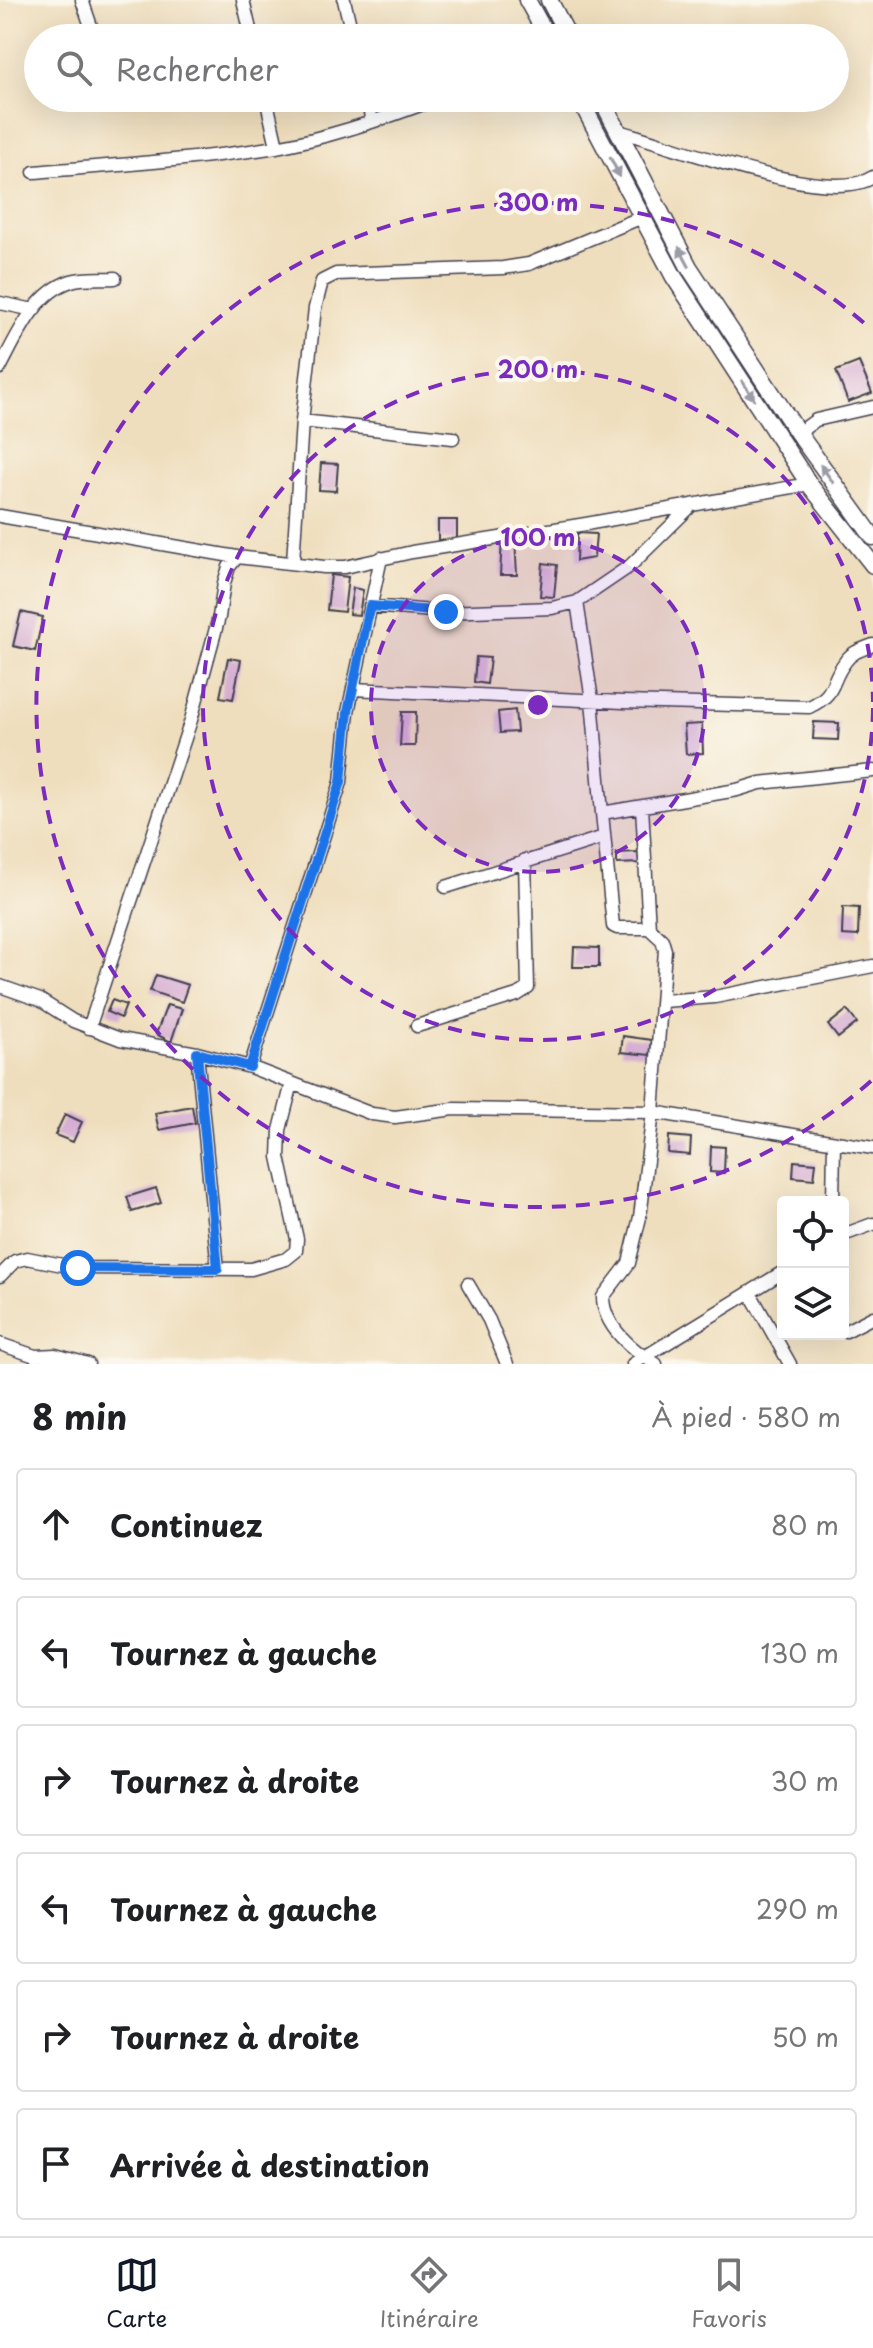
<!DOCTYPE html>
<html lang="fr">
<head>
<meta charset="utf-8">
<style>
	:root { --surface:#fff; --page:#f2f2f2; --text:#202124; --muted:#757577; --line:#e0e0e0; --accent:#111827 }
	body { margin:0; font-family:"Playpen Sans",sans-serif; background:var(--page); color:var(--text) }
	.controls { position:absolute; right:24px; bottom:24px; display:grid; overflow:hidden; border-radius:8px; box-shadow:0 8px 32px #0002 }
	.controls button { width:72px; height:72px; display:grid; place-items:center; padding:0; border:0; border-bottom:2px solid var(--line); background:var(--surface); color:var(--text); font:40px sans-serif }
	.stop { position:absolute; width:24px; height:24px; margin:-18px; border:6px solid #1a73e8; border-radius:50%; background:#fff }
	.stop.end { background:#1a73e8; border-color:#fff; box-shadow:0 2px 8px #0008 }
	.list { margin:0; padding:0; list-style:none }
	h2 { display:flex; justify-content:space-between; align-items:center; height:104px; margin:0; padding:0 32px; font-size:34px }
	h2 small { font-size:26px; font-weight:400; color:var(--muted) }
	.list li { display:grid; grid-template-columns:52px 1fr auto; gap:24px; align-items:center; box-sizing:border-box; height:112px; margin:0 16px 16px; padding:0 16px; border:2px solid var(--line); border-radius:8px }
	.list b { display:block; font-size:30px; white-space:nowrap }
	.list em { font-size:26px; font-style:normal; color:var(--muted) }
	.icon { flex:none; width:44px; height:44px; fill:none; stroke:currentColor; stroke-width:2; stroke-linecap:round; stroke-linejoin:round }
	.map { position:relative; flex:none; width:873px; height:1364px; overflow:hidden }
	.search { position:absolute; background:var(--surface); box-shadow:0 8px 32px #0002; left:24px; right:24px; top:24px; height:88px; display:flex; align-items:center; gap:20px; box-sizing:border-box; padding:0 28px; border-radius:44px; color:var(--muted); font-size:30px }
	.sheet { height:872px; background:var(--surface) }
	nav { display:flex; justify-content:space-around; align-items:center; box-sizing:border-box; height:112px; border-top:2px solid var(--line); background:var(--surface); font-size:22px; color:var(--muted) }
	nav a { display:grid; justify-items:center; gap:4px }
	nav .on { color:var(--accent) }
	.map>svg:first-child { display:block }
	.building { fill:#d6aed3 }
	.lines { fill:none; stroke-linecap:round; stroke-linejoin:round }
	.minor-casing { stroke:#413e4e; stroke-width:15 }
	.tertiary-casing { stroke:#413e4e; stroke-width:19 }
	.minor { stroke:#fff; stroke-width:12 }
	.tertiary { stroke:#fff; stroke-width:16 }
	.oneway { fill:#9c9ca7 }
	.route { stroke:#1a73e8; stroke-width:10 }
	.ring { fill:none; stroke:#7b2cbf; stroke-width:4; stroke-dasharray:14 10 }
	.centre { fill:#7b2cbf; stroke:#fbf7ec; stroke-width:4 }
	.ring-label { font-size:24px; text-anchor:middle; font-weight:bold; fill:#7b2cbf; stroke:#fbf7ec; stroke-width:8; stroke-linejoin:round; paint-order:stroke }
</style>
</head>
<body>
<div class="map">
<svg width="873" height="1364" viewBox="0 0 873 1364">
	<rect width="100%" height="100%" fill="#fbf7ec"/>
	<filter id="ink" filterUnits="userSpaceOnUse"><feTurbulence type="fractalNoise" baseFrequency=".0125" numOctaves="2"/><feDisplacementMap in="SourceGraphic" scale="16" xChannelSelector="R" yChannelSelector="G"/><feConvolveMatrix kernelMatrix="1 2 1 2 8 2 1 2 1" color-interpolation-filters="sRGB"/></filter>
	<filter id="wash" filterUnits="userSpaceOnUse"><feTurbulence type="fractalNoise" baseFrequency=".006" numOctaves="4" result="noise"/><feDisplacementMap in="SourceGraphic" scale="32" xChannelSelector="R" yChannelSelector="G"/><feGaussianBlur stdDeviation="1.8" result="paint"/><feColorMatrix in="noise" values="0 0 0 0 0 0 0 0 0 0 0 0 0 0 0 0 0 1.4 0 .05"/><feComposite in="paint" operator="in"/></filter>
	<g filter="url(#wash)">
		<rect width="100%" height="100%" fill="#efdebd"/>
		<g id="blocks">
			<path class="building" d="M859,362L872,393L848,402L836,371Z
				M321,463L338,464L336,491L319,490Z
				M438,520H457V540H438Z
				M577,533L596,534L594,558L576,561Z
				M502,539H515L517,575H500Z
				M543,563L557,565L554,597L540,596Z
				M331,575L348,577L344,612L327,610Z
				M353,588L363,590L359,615L349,614Z
				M21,612L43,617L35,651L13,646Z
				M476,657L490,658L487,684L474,682Z
				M228,658L241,660L233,699L220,697Z
				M515,710L517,732L500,733L498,712Z
				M402,712H416L415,746H400Z
				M814,722L839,723L838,740L813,739Z
				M702,724L703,753L686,754L684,725Z
				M638,852L639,863L617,864V853Z
				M843,907L859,908L858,936L842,935Z
				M574,947L599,948V967H573Z
				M156,975L188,985L182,1002L150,991Z
				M112,1000L126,1005L121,1018L107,1012Z
				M167,1005L182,1009L171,1042L156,1034Z
				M847,1010L857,1023L838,1038L828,1025Z
				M623,1036L652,1040L650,1055L621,1052Z
				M192,1106L195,1123L159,1130L155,1113Z
				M65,1114L82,1122L73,1142L55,1135Z
				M669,1136L691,1138L690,1155L668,1153Z
				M711,1146L725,1147L724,1173L710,1172Z
				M794,1161L816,1163L814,1179L793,1177Z
				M156,1188L161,1203L132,1212L127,1197Z"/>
		</g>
	</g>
	<g filter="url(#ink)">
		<use href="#blocks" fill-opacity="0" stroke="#413e4e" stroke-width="2"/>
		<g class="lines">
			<defs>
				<path id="minor" d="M82,0L95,38
					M243,0L252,38
					M344,0L353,38
					M266,98L277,146
					M367,98L372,122
					M618,131C671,144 827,207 873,177
					M34,172C115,165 196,160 276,147C332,137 387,118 439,98
					M0,303L34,310
					M0,368C17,337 34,293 71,281C84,277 101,279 115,278
					M302,421L453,438
					M798,433L816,420L873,407
					M0,516L237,557L324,567H345L412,552L586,524L809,484
					M293,562L302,421L315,308L322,281L336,274L503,268L529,264L640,218
					M577,602L592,700L602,813
					M370,606L446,612L552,608L577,602L630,566L690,507
					M353,689L623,702L809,707C838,693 829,683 845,662C851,652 863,649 873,645
					M642,807L649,928
					M446,887L604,837
					M0,986L40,1000L73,1021L120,1039L197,1053L250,1067L372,1114L395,1117L454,1109L653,1112L873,1148
					M663,1001L715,997L873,966
					M417,1026L517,995L528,988L525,860
					M89,1028L191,720L219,617L224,583L229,567L237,557
					M197,1053L218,1269
					M250,1067L341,782L348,712L381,558
					M833,1202L834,1142
					M843,1235L873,1224
					M0,1276L15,1261L27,1258L78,1268L251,1269L286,1259L296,1251L297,1239L279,1157L280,1130L292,1083
					M468,1284L489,1320L507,1364
					M750,1293L790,1364
					M846,1331L873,1317
					M0,1344L35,1356L55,1355L88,1364
					M633,1364L783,1272
					M656,1364C633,1351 603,1326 603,1297L629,1263L640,1217L653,1112L665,950L662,940L649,928H617L613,926L602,813L737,790L760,783L873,771"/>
				<path id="tertiary" d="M527,0L548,38
					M549,0L569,38
					M579,98L674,277L809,484L873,565
					M601,98L689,267L798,433L873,537"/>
			</defs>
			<use href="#minor" class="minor-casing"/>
			<use href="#tertiary" class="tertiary-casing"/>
			<use href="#minor" class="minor"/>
			<use href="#tertiary" class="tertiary"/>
		</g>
		<defs><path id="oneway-solid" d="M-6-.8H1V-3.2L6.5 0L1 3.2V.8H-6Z" transform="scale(2)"/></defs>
		<g class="oneway">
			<use href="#oneway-solid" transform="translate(615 167) rotate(63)"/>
			<use href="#oneway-solid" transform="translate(684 257) rotate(-118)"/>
			<use href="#oneway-solid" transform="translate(748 390) rotate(57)"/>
			<use href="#oneway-solid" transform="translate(827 474) rotate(-126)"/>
		</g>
	</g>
	<g class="lines" filter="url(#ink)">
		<path class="route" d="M78,1268L218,1269L197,1053L250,1067L341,782L348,712L370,606L446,612"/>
	</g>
	<circle cx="538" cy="705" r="167" fill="#7b2cbf" fill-opacity=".12"/>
	<g class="ring">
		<circle cx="538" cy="705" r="167"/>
		<path d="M873 708A335 335 0 1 1 873 702"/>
		<path d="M871 1081A502 502 0 1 1 871 329"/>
	</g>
	<circle cx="538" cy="705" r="12" class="centre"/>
	<g class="ring-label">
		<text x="538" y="211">300 m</text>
		<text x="538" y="378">200 m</text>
		<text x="538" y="546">100 m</text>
	</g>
</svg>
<div class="controls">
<button><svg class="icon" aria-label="locate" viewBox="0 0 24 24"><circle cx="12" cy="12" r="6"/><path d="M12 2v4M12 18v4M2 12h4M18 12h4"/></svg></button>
<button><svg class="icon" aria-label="layers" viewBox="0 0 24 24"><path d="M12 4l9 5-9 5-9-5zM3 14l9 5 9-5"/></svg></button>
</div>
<div class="stop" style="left:78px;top:1268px"></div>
<div class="stop end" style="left:446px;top:612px"></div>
<div class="search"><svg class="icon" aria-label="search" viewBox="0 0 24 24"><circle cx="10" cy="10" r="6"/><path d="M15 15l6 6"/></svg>Rechercher</div>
</div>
<section class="sheet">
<h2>8 min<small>À pied · 580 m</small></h2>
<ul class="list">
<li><svg class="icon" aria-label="ahead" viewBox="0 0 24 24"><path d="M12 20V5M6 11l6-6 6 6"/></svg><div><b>Continuez</b></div><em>80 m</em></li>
<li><svg class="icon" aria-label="left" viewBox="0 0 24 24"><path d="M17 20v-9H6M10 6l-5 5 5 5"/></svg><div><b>Tournez à gauche</b></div><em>130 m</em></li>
<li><svg class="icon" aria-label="right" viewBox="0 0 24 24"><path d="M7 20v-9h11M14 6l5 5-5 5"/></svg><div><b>Tournez à droite</b></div><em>30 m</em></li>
<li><svg class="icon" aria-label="left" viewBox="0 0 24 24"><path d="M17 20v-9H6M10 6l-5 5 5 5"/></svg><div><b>Tournez à gauche</b></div><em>290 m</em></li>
<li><svg class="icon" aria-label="right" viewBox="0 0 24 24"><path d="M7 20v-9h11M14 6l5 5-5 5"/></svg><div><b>Tournez à droite</b></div><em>50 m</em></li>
<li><svg class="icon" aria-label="arrive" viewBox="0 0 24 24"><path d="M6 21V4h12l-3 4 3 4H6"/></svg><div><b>Arrivée à destination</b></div></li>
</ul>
</section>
<nav>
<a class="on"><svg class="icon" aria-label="map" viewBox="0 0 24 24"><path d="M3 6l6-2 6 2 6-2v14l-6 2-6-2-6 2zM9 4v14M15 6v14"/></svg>Carte</a>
<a><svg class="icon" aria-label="directions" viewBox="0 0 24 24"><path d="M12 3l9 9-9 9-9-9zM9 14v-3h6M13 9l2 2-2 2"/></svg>Itinéraire</a>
<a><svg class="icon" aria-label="saved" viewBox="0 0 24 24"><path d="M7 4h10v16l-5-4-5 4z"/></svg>Favoris</a>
</nav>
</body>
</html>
